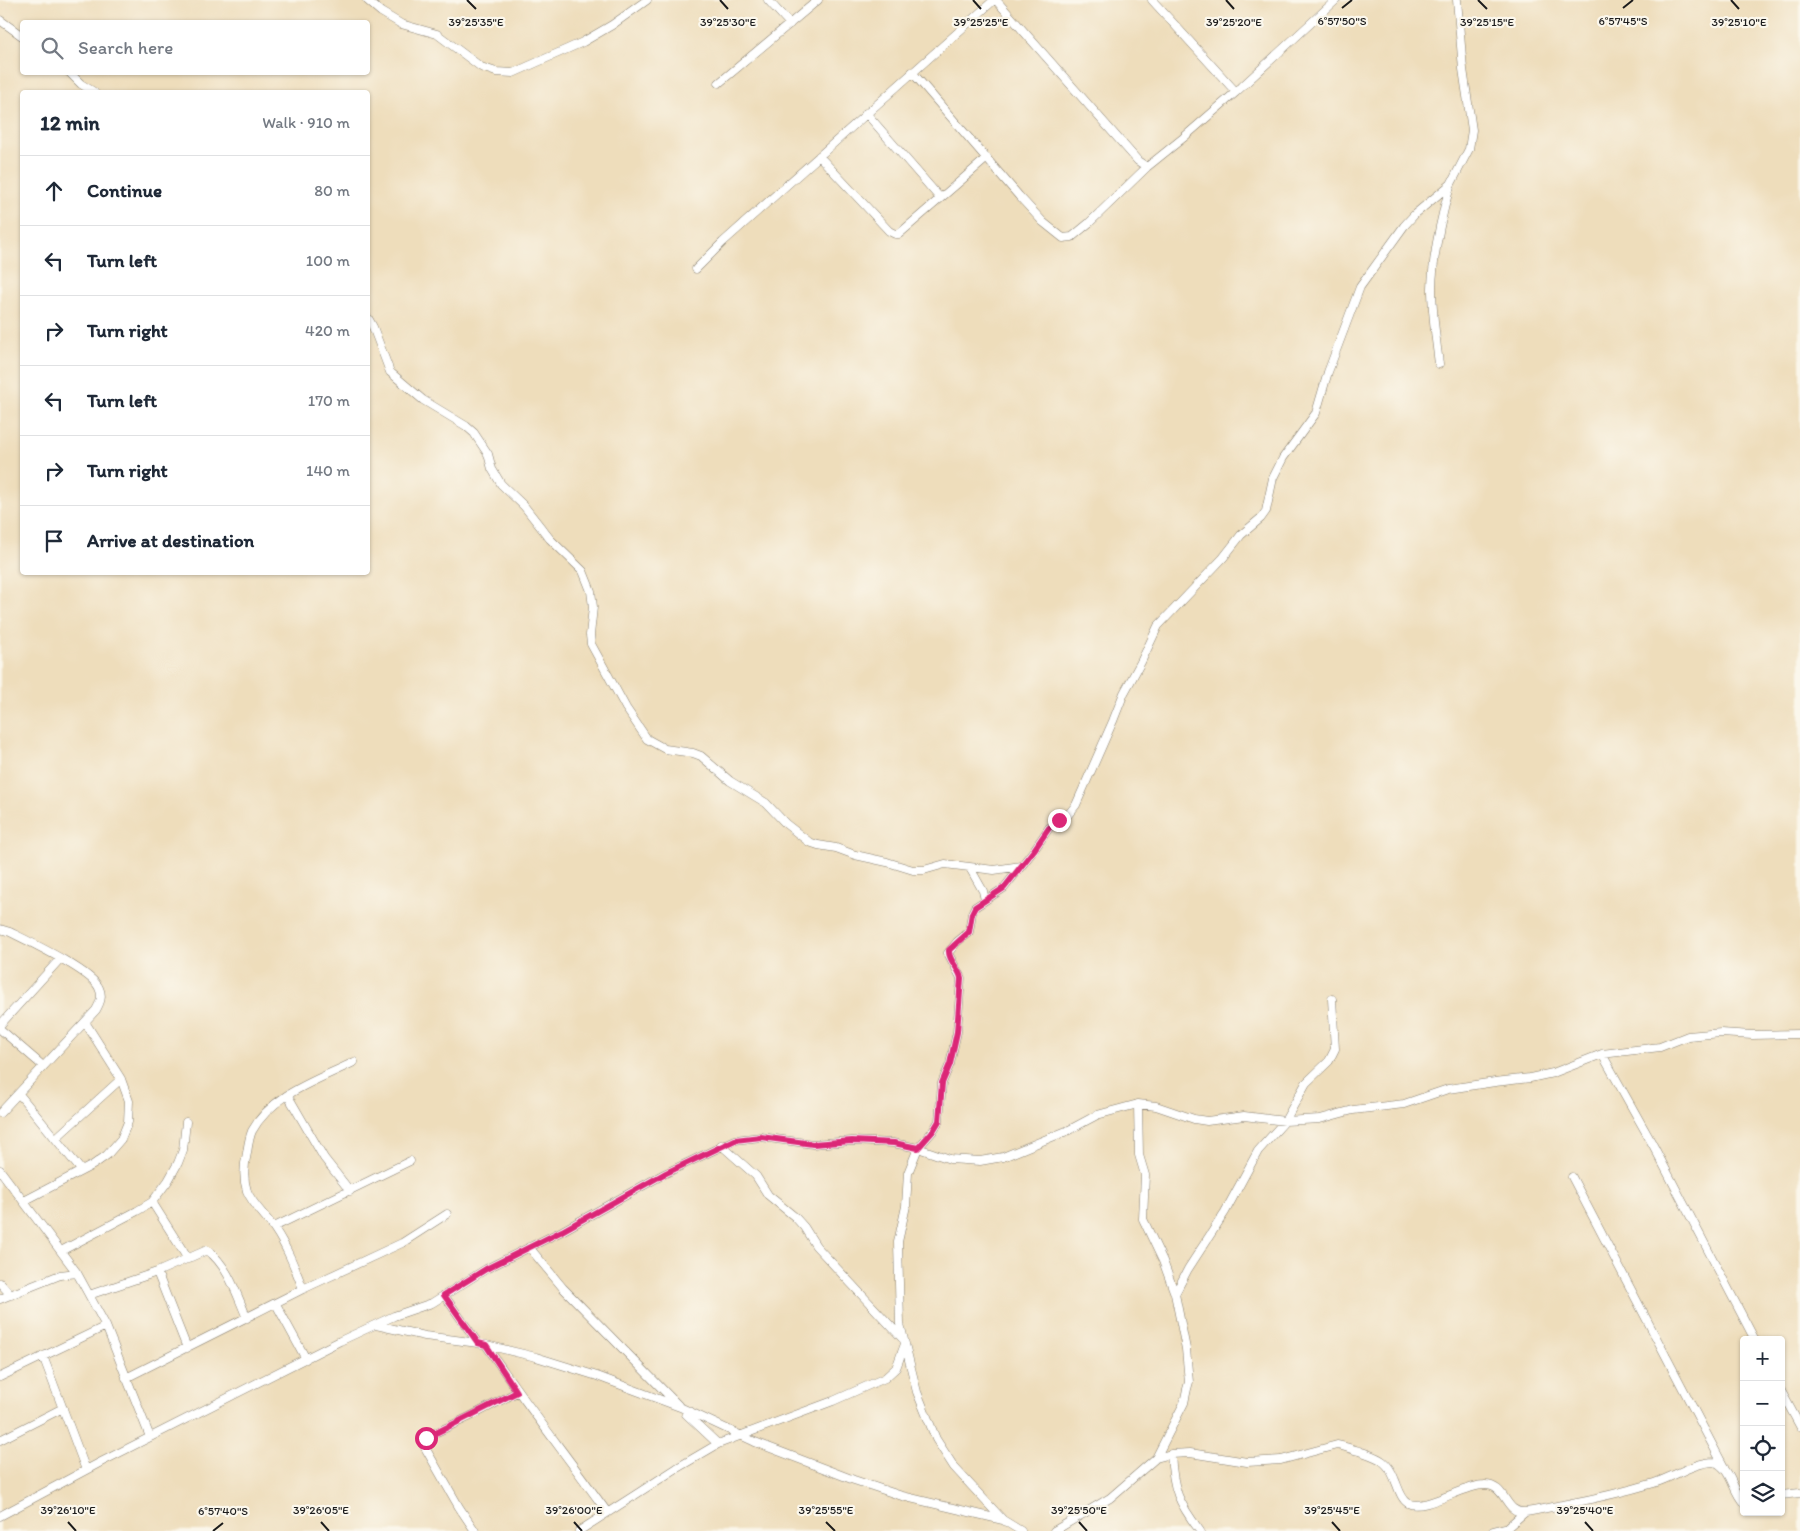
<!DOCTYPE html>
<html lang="en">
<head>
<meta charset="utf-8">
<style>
	:root { --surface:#fff; --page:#f6f6f7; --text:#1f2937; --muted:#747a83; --line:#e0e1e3 }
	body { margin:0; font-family:Itim,sans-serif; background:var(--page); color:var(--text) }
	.controls { position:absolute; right:15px; bottom:15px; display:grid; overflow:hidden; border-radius:5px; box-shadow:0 1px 4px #0004 }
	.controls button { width:45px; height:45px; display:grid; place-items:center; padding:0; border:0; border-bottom:1px solid var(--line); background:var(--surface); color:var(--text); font:25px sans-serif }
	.stop { position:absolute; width:15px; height:15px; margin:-11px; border:4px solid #db2777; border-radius:50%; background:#fff }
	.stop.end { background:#db2777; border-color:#fff; box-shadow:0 1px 5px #0008 }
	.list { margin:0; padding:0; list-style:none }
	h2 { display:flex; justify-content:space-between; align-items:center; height:65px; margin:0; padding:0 20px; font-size:21px }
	h2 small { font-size:16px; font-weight:400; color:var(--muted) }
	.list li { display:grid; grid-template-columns:32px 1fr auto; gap:15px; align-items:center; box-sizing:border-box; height:70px; padding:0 20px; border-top:1px solid var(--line) }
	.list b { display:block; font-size:19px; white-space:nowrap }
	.list em { font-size:16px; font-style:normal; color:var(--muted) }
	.icon { flex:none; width:28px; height:28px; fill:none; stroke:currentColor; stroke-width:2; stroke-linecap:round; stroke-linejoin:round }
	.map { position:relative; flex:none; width:1800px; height:1531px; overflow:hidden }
	.search { position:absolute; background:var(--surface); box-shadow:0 1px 4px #0004; left:20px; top:20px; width:350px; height:55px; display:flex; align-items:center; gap:12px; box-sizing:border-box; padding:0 18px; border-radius:5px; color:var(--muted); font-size:19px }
	.panel { position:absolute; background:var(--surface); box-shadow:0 1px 4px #0004; left:20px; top:90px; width:350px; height:485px; border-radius:5px }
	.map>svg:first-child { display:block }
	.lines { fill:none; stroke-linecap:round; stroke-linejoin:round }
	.minor-casing { stroke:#857c6c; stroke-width:9 }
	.minor { stroke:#fff; stroke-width:8 }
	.route { stroke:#db2777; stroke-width:6 }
	.ticks { fill:none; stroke:#1c1c1c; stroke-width:2 }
	.ticks-label { font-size:12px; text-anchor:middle; fill:#1c1c1c; stroke:#fbf7ec; stroke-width:4.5; stroke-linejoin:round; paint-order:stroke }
</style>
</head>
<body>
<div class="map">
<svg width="1800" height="1531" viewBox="0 0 1800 1531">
	<rect width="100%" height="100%" fill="#fbf7ec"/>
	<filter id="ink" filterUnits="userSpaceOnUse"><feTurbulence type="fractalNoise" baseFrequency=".02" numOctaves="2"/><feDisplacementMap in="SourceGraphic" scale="10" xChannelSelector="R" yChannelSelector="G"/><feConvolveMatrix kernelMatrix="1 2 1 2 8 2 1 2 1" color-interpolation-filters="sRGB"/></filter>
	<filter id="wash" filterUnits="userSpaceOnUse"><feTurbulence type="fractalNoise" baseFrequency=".0096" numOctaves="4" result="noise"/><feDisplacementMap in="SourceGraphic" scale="20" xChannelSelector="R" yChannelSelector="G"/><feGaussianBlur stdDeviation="1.12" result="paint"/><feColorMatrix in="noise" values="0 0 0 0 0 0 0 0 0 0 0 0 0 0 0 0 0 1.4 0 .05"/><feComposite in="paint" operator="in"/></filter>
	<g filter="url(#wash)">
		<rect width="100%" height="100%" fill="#edb"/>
	</g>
	<g filter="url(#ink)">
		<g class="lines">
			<defs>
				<path id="minor" d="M367,0L381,12L401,24L437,34L481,67L496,72L513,73L583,42L612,25L647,0
					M768,0L790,24
					M996,0L1138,161L1147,167L1183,138L1236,92L1336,0
					M1152,0L1236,92
					M0,20L22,36
					M69,72L81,84L94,92
					M912,72L1019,196L1043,222L1063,238L1072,237L1089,223L1147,167
					M719,83L818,0
					M866,113L940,198
					M819,156L889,231L895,234H899L987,158
					M696,269L723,242L994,0
					M368,318L373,327L390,372L423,400L466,426L474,433L488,454L492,469L501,484L524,506L550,539L583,571L591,591L593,607L590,635L591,644L626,708L647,739L665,749L693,753L701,756L730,781L766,803L786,824L809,842L818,845L836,848L855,855L887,862L913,870H924L945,864L994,870L1021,866
					M1439,364C1436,339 1432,313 1432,288C1433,254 1441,218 1450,186
					M970,868L983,891L985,900
					M0,929L10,932C28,941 92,971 99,988C103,996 100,1003 96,1010L0,1113
					M0,1025L60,959
					M0,1029L43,1066
					M1602,1054L1653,1145L1755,1340
					M19,1094L81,1170
					M288,1096L324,1158L350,1191
					M56,1138L121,1079
					M721,1145L756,1176L768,1195L795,1217L804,1227L816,1246L902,1338
					M0,1170L77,1273L106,1326L150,1437
					M1572,1177L1724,1467
					M24,1201L93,1165L107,1155L121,1139L128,1122L129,1101L121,1079L85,1022
					M152,1202L188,1259
					M274,1227L410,1161
					M529,1247L563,1288L678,1405
					M61,1251L137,1211L152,1202L168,1181L178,1163L183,1150L186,1122
					M157,1272L187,1348
					M0,1283L11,1295
					M303,1289C295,1268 287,1247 274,1228C266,1216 252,1204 247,1191C243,1179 244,1165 247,1153C248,1146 249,1138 252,1131C272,1094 318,1080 354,1062
					M1175,1294L1188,1269L1225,1212L1258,1151L1285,1121L1306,1083L1329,1061L1335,1049L1332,999
					M89,1295L157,1272L207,1250C228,1265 237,1295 247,1318
					M444,1295L478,1343
					M0,1299L60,1275L77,1273
					M276,1304L306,1359
					M376,1325L425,1336L478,1343L536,1357L597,1376L680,1407L755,1442L854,1480L902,1496L1003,1520L1021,1531
					M486,1345C524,1402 567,1456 607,1512
					M43,1356L86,1470
					M0,1377L106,1326
					M126,1378L303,1289L402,1243L447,1214
					M1781,1391L1800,1426
					M686,1414L718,1444
					M0,1440L63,1408
					M1171,1454C1173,1490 1178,1502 1200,1531
					M1156,1458L1171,1454L1190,1453L1247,1462L1281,1460L1337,1445C1344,1446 1351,1449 1359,1451C1378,1458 1387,1459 1395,1480C1398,1487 1401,1499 1408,1503C1423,1512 1464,1485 1484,1485C1507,1484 1504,1514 1525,1512C1537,1511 1550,1507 1562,1505C1593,1499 1624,1492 1654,1483C1674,1477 1694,1462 1715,1462C1732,1469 1732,1491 1744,1503
					M1781,1495L1800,1493
					M0,1516L101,1462L340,1341L394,1316L432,1303L486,1269L562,1231L664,1174L735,1140L761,1137L813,1144L852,1141L893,1143L918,1148L950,1159L980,1161L1003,1157L1069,1130L1097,1115L1138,1104L1156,1106L1194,1119L1207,1121L1244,1116L1285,1121L1320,1119L1353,1110L1404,1104L1448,1089L1495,1082L1530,1078L1553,1073L1602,1054L1660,1047L1688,1036L1721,1033L1752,1035L1800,1034
					M1003,1520L954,1467L936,1439L917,1392L900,1324L898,1242L906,1206L908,1173L918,1148L933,1131L939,1121L942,1083L950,1064L957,1032L961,978L948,953L957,942L969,932L972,913L975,907L1004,888L1034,850L1049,828L1067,816L1076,805L1113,721L1124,693L1141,662L1158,626L1223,558L1241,535L1261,518L1266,511L1273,478L1283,458L1316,413L1328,372L1360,287L1404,226L1415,214L1451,184L1469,149L1472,130L1463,69L1457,0
					M475,1531L459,1507L423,1444L426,1438L433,1434L471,1416L517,1392
					M579,1531L677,1468L718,1444L833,1401L885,1378L896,1368L905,1344
					M1054,1531L1110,1498L1156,1458L1184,1403L1187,1389L1189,1382L1186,1349L1175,1294L1163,1261L1143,1219L1145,1175L1139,1155L1138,1104
					M1493,1531L1508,1527L1524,1513"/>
			</defs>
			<use href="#minor" class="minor-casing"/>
			<use href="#minor" class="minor"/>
		</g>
	</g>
	<g class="lines" filter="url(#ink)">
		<path class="route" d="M426,1438L517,1392L486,1345L478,1343L444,1295L486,1269L562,1231L664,1174L735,1140L761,1137L813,1144L852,1141L894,1143L918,1148L933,1131L939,1121L942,1083L950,1064L957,1032L961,978C959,968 948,960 949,950L969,932L972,913L975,907L1004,888L1034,850L1049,828L1059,820"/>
	</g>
	<path class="ticks" d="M467,0L476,9M720,0L728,9M973,0L981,9M1226,0L1234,9M1478,0L1487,9M1731,0L1739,9M1342,8L1352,0M1623,8L1633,0M68,1522L76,1531M321,1522L329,1531M574,1522L582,1531M826,1522L835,1531M1079,1522L1087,1531M1332,1522L1340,1531M1585,1522L1593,1531M213,1531L223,1523"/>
	<g class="ticks-label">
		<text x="1342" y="25">6°57'50"S</text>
		<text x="1623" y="25">6°57'45"S</text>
		<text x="476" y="26">39°25'35"E</text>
		<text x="728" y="26">39°25'30"E</text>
		<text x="981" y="26">39°25'25"E</text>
		<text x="1234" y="26">39°25'20"E</text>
		<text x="1487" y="26">39°25'15"E</text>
		<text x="1739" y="26">39°25'10"E</text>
		<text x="68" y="1514">39°26'10"E</text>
		<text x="321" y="1514">39°26'05"E</text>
		<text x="574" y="1514">39°26'00"E</text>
		<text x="826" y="1514">39°25'55"E</text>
		<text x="1079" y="1514">39°25'50"E</text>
		<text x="1332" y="1514">39°25'45"E</text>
		<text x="1585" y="1514">39°25'40"E</text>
		<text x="223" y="1515">6°57'40"S</text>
	</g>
</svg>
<div class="controls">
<button>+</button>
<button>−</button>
<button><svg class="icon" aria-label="locate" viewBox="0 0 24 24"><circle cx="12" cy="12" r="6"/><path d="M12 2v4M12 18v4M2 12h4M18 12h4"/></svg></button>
<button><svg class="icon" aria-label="layers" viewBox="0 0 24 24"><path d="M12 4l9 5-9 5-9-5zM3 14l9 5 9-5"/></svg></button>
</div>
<div class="stop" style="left:426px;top:1438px"></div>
<div class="stop end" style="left:1059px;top:820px"></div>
<div class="search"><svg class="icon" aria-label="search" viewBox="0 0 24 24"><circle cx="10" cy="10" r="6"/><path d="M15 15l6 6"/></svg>Search here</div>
<section class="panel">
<h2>12 min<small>Walk · 910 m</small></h2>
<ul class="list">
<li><svg class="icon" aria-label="ahead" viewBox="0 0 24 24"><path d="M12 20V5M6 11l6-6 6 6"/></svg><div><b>Continue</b></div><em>80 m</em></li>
<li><svg class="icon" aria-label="left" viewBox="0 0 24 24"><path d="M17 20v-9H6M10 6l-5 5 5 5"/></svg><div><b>Turn left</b></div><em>100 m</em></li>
<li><svg class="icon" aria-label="right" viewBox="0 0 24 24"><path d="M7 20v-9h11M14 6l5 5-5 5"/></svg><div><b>Turn right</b></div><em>420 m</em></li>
<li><svg class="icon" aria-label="left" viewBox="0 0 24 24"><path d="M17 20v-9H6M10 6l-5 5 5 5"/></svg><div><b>Turn left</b></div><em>170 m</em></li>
<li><svg class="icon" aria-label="right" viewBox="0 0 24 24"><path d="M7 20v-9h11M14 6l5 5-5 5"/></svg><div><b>Turn right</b></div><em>140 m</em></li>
<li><svg class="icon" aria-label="arrive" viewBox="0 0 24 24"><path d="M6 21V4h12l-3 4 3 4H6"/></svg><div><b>Arrive at destination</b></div></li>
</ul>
</section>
</div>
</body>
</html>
